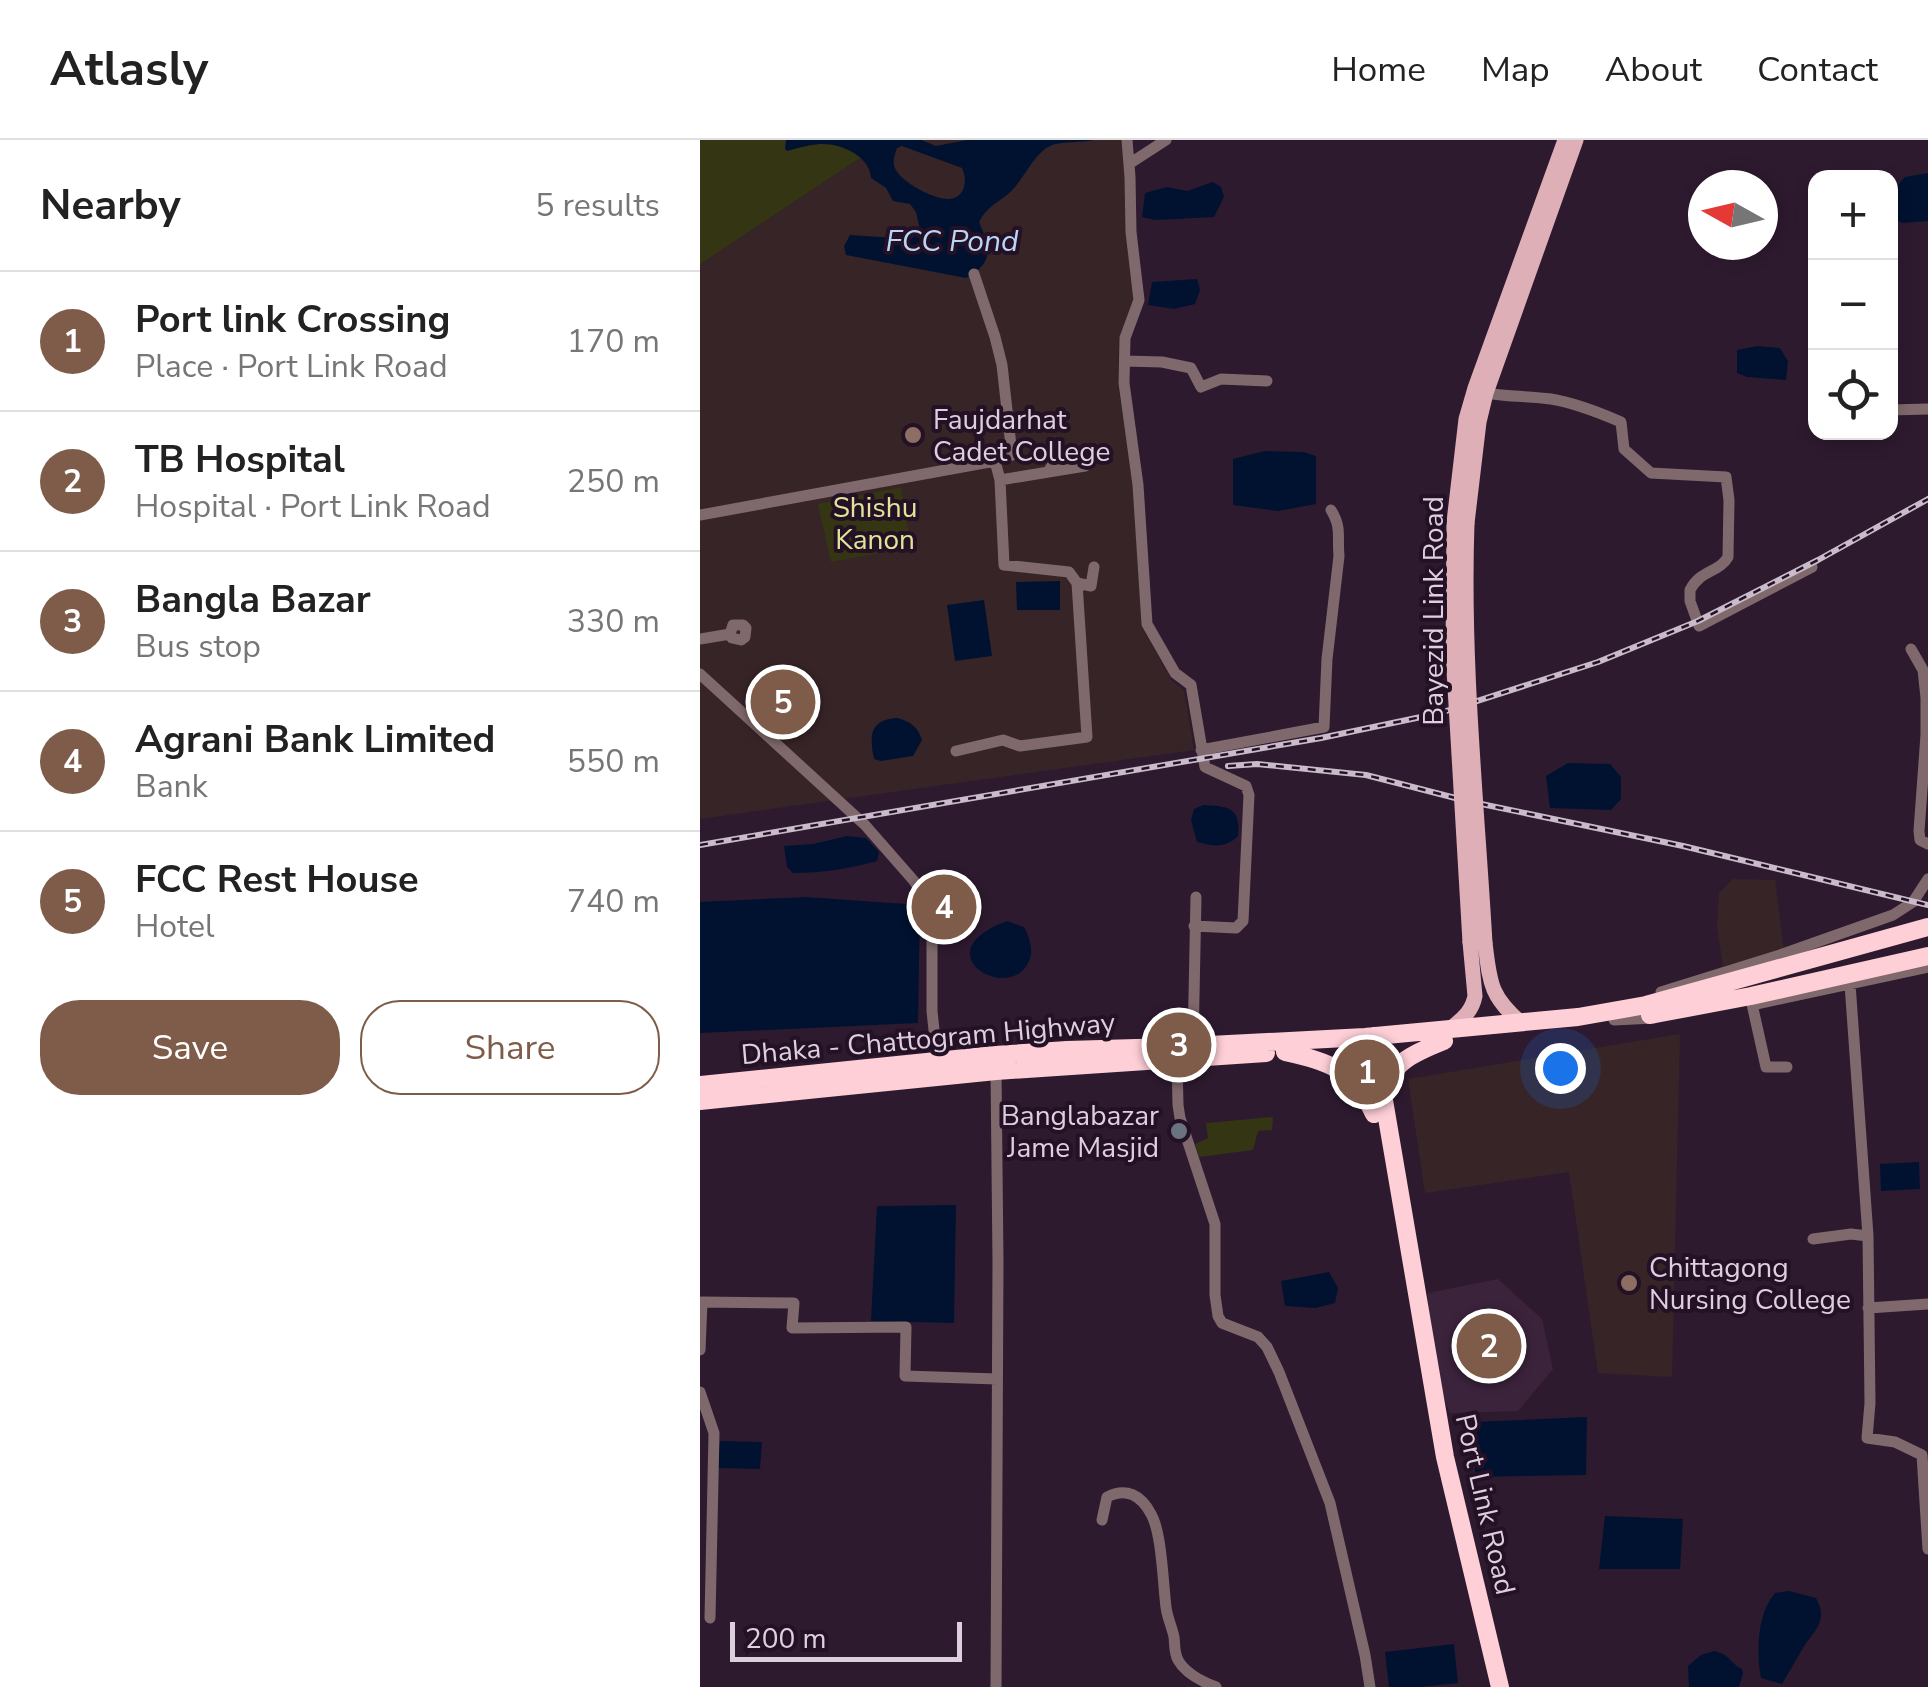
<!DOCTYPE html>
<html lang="en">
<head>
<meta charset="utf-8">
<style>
	:root { --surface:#fff; --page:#f2f2f2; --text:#222; --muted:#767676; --line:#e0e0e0; --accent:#7e5c49 }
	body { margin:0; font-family:"Nunito Sans",sans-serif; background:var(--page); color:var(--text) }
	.controls { position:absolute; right:30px; top:30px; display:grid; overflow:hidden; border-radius:20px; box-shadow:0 5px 15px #0003 }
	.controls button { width:90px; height:90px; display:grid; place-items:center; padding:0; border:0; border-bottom:2px solid var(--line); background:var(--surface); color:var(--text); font:50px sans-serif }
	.compass { position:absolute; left:988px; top:30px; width:90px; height:90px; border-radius:50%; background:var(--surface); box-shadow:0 5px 15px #0003; rotate:278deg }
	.scale { position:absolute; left:30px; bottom:25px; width:232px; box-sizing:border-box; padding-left:10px; border:5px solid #ddcfdd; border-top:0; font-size:28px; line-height:35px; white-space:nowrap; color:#ddcfdd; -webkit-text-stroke:8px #241125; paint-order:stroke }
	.you { position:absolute; left:860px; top:928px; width:35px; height:35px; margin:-25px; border:8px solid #fff; border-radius:50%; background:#1a73e8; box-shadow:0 0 0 15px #1a73e833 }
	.badge { display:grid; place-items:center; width:65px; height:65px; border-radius:50%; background:var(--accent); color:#fff; font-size:32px; font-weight:700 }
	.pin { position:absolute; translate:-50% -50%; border:5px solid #fff; box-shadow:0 2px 10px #0006 }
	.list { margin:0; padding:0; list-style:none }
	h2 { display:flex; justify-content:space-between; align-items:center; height:130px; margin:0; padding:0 40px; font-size:42px }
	h2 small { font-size:32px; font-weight:400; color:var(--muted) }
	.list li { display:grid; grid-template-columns:65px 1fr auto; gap:30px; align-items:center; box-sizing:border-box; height:140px; padding:0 40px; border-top:2px solid var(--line) }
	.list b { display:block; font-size:38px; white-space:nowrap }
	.list p { margin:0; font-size:32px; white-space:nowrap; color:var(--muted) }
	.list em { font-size:32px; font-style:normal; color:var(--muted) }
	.actions { display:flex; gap:20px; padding:30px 40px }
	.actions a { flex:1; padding:22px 0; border:2px solid var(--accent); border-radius:40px; text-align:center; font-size:35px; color:var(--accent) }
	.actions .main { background:var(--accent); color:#fff }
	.icon { flex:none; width:55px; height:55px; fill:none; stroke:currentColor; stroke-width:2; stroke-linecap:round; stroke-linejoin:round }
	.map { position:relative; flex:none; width:1228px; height:1547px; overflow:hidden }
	header { display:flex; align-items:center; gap:60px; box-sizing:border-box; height:140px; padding:0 50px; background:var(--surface); border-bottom:2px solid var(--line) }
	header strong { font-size:48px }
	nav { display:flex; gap:55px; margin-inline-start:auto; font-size:35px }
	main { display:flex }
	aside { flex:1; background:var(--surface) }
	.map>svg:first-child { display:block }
	.built { fill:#3b233c }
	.education { fill:#372427 }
	.green { fill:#343513 }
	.water { fill:#001230; fill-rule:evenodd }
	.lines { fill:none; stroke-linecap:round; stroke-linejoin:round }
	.minor { stroke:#80696c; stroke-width:11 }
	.major { stroke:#dfafb7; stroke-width:15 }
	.highway { stroke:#fecfd7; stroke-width:18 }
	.rail-casing { stroke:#c9bbc9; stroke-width:6 }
	.rail { stroke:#241125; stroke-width:2.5; stroke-dasharray:8; stroke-linecap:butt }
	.major-bridge { stroke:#dfafb7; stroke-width:15 }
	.education-dot { fill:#8d6e63; stroke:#241125; stroke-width:4 }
	.worship-dot { fill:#6b7280; stroke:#241125; stroke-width:4 }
	.labels { text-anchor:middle; stroke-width:8; stroke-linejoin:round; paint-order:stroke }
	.poi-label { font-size:28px; fill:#ddcfdd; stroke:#241125; text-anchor:start }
	.park-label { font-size:28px; fill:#dfe497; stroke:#241125 }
	.street-label { font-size:28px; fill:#ddcfdd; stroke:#241125 }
	.water-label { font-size:30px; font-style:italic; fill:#b8d5f8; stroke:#241125 }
</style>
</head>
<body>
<header>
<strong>Atlasly</strong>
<nav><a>Home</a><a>Map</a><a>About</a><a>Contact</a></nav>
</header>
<main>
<aside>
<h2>Nearby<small>5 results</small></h2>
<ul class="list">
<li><span class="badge">1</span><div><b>Port link Crossing</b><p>Place · Port Link Road</p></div><em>170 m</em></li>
<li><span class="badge">2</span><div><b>TB Hospital</b><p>Hospital · Port Link Road</p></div><em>250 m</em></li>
<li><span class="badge">3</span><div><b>Bangla Bazar</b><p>Bus stop</p></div><em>330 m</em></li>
<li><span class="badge">4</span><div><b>Agrani Bank Limited</b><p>Bank</p></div><em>550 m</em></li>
<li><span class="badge">5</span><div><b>FCC Rest House</b><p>Hotel</p></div><em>740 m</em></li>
</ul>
<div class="actions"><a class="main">Save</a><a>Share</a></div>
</aside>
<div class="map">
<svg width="1228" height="1547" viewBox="0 0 1228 1547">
	<rect width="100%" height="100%" fill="#2e1a2f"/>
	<path class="built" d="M798,1139L842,1179L853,1229L818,1271L750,1273L734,1232L727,1182L728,1153Z"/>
	<path class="education" d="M0,0H423L435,160L419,198L418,244L433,346L442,488L472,541L484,550L494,610L0,679Z
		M1033,739L1075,740L1084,811L1023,826L1017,788L1019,753Z
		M980,894L972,1237L898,1233L869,1032L725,1053L708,939Z"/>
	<path class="green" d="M0,0H187L0,124Z
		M201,347L211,407L131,422L118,364Z
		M573,977L572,990L558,991L553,1010L499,1017L495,1004L508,998L506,983Z"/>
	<path class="water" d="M86,0H221L236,6L267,0H393C381,3 364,1 352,5C333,13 324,41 308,54C296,64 288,66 279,82C290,108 295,122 266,138L146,115L144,106L150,95L211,99L220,90L216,72L210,64L193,61L186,48L171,38C170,16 141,3 120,4C110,5 97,8 87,11L85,9ZM202,6L262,28C268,40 265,59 248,59C233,59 196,40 194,25C193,19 195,14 197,8Z
		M1228,33V81L1203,83L1191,78V53L1205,37Z
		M513,42L521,47L524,57L514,77L455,80L442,77L445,53L467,47L487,51Z
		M497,139L500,150L495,164L474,169L448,165L452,142Z
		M1057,206L1080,208L1088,221L1086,240L1047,237L1037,233V210Z
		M565,311L604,312L616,316V364L578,371L533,365V319Z
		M360,441V470H317L316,442Z
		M284,460L292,516L255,521L247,465Z
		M197,578C210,581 218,587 222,600L213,616L181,621L174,619C169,595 170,580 197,578Z
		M868,623L910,624L921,637V659L911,670L850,668L846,636Z
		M503,665C529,666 541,668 538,696C525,709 514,706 497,702L491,680L494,669Z
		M147,696L166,698L179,712L177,721C149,729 122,733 93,733L87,727L84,706L113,704Z
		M106,757L220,765L218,883L0,893V762Z
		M307,781L324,787C330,799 335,812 327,825C305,862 223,812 307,781Z
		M1219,1022L1220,1049L1181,1051L1180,1024Z
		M256,1065L254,1183L171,1181L177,1066Z
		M629,1132L638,1148L635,1163L615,1168L585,1166L581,1141Z
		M887,1277L886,1335L775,1337V1282Z
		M20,1301L62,1302L60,1329L17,1328Z
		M905,1376L983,1379L980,1429H899Z
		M1089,1451L1116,1458C1129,1482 1114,1490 1103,1508C1096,1520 1089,1532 1082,1544L1061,1538C1056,1512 1057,1474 1075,1453Z
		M754,1504L758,1543L720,1547H689L685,1512Z
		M1014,1511C1031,1514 1029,1523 1042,1529L1043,1534L1039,1547H989L988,1526L1001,1515Z"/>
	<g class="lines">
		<path class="minor" d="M427,0L430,37L431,92L439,160L425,198L424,243L438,345L447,484L475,533L491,545L505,627L546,646L549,655L543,781L536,788L494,786
			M429,24L466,0
			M274,134L295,197L302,225L312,315L295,321
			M425,221L462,222L491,228L501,247L521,239L567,241
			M786,253C808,257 830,256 851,259C875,263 898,272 921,282L924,309L951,333L1026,337L1029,360L1028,417C1019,433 1001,429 990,450V461L999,486L1112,427
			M1190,270L1228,269
			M348,332C358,314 369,314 385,325
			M300,340L385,326
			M0,375L295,321L300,340L304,425L369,432L377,443L387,597L320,606L303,600L256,611
			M377,443L391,446L394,427
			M0,499L30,494L32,498L41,500L45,497L46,488L43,485H33L30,494
			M1211,509L1223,530L1226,558V595L1219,691L1220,700L1228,704
			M0,534L165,685L214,741L232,768V871L238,928
			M501,610L624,587L627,519L639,416C637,396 642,388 631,370
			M1150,844L1168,1096L1170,1263L1167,1298L1195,1302L1222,1315L1228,1409
			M961,852L1080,815L1193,775L1213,762L1228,739
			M1052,864L1066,927H1087
			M1056,864L1228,827
			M914,880L954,878
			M493,906L496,757
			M477,919L478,965L480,978L515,1084V1155L518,1176L522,1183L558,1197L567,1207L579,1232L630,1363L665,1515L670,1547
			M1113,1099L1151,1094L1168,1096
			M1168,1168L1228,1164
			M0,1210L2,1162L94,1163L92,1188L206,1187L205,1236L297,1239
			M0,1252L14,1293L10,1478
			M402,1380L407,1357C426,1347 441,1355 451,1374C462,1393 463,1444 466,1467C467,1477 472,1487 474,1497C475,1505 474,1512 478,1520C485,1533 503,1542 516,1547
			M296,1547L298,1122L296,931"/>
		<path class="major" d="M754,382L766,279L775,248L865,0
			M767,383L779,282L786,253L876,0
			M785,803C790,841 789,855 820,882
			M750,889C762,879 772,872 775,856L770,802"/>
		<path class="highway" d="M950,875L1051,856L1228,816
			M673,896L745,1317L800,1547
			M585,912C630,922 654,930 674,974
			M0,945L295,915L367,910L471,907L665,897L878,877L946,865L1228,787
			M685,954C687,923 719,911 744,901
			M0,961L296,931L566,913"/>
		<defs>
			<path id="rail" d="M528,626L557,624L666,635L767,661L983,706L1228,765
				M0,705L621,598L740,573L898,522L998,481L1118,420L1228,359"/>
		</defs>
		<use href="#rail" class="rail-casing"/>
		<use href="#rail" class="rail"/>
		<path class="major-bridge" d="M754,382L753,513L770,802
			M767,383C762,523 777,664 785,803"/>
	</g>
	<g class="education-dot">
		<circle cx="213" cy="295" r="10"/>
		<circle cx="929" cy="1143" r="10"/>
	</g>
	<circle class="worship-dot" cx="479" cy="991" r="10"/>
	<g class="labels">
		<g class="poi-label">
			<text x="233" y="289">Faujdarhat<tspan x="233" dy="32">Cadet College</tspan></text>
			<text x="459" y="985" text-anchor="end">Banglabazar<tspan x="459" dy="32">Jame Masjid</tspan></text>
			<text x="949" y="1137">Chittagong<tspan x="949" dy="32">Nursing College</tspan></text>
		</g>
		<g class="park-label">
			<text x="175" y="377">Shishu<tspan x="175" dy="32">Kanon</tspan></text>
		</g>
		<g class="street-label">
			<text transform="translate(733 471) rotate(-90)" y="10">Bayezid Link Road</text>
			<text transform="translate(228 898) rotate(-5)" y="10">Dhaka - Chattogram Highway</text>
			<text transform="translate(786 1364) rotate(77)" y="10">Port Link Road</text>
		</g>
		<g class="water-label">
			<text x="252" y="111">FCC Pond</text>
		</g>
	</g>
</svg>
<div class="controls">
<button>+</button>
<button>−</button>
<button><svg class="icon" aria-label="locate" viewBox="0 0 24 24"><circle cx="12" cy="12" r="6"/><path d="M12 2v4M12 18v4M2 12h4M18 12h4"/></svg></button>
</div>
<svg class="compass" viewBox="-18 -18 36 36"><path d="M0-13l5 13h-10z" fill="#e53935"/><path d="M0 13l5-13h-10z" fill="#767676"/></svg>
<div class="scale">200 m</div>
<div class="you"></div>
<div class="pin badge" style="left:667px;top:932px">1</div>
<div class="pin badge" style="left:789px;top:1206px">2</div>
<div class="pin badge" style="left:479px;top:905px">3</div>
<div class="pin badge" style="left:244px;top:767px">4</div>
<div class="pin badge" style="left:83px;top:562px">5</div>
</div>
</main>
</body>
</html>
